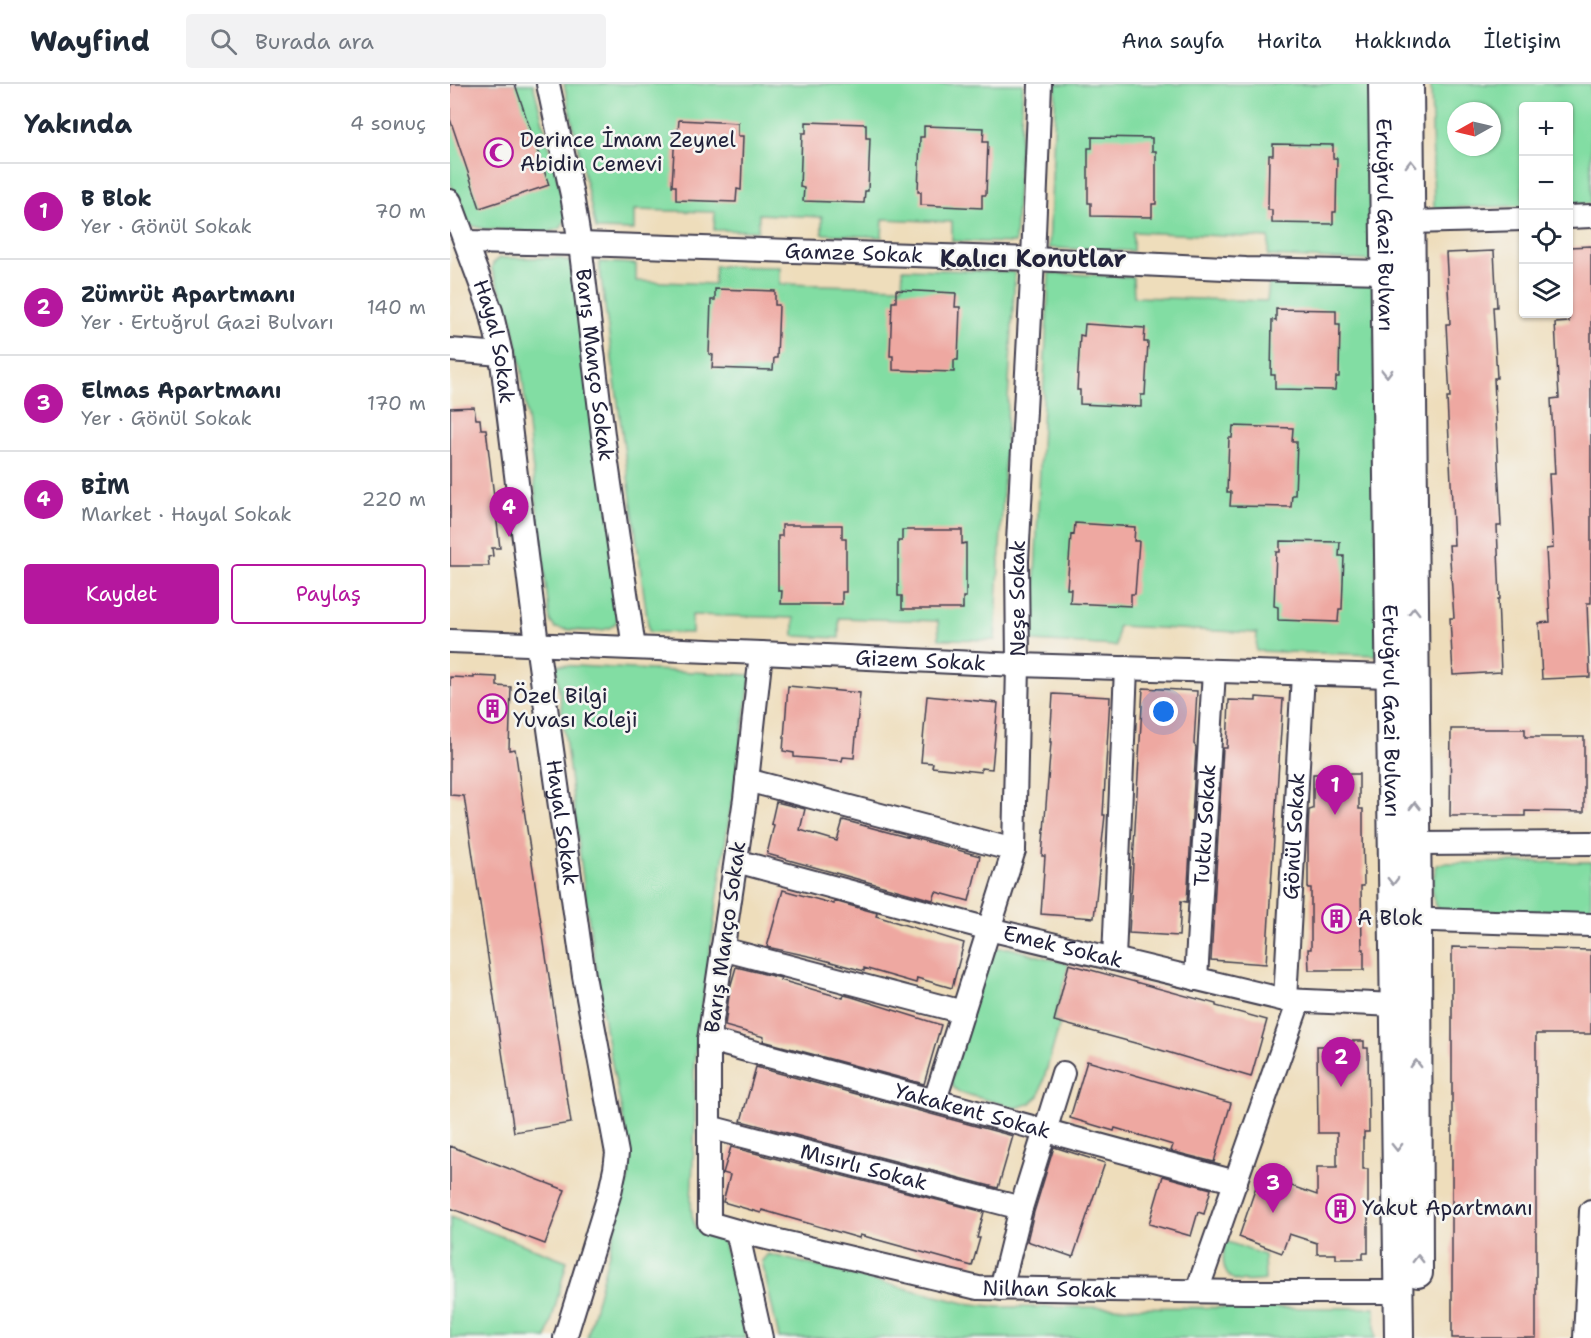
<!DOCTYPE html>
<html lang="tr">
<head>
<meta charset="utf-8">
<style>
	:root { --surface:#fff; --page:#f2f2f3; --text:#1f2937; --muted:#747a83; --line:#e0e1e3; --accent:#b5179e }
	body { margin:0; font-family:"Shantell Sans",sans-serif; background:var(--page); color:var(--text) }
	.controls { position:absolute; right:18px; top:18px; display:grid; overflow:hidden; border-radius:6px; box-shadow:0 2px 4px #0004 }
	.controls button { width:54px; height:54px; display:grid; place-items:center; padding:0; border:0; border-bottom:2px solid var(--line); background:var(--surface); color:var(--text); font:30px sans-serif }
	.compass { position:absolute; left:997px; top:18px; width:54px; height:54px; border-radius:50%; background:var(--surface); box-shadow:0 2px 4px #0004; rotate:262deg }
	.you { position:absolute; left:714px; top:628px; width:21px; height:21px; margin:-15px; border:4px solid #fff; border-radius:50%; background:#1a73e8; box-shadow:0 0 0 9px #1a73e833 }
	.badge { display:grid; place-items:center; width:39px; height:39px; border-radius:50%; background:var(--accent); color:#fff; font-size:20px; font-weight:700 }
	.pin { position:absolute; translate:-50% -50px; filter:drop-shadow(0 2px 3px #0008) }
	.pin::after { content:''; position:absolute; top:32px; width:21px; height:18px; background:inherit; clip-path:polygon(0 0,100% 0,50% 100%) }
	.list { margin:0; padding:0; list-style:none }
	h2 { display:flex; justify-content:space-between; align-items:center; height:78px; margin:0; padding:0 24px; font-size:26px }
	h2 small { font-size:20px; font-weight:400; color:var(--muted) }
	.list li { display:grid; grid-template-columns:39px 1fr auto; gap:18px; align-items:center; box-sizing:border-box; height:96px; padding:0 24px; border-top:2px solid var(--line) }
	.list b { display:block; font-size:22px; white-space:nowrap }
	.list p { margin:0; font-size:20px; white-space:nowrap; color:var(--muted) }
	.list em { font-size:20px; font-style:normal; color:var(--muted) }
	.actions { display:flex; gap:12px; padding:18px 24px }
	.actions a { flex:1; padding:14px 0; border:2px solid var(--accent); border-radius:6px; text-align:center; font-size:21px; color:var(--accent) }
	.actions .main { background:var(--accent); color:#fff }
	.icon { flex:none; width:33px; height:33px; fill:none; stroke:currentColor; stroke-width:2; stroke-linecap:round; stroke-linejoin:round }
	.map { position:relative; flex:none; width:1141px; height:1254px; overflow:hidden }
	header { display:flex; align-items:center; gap:36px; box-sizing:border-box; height:84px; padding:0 30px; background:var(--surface); border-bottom:2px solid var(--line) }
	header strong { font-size:28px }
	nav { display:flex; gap:33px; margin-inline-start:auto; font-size:21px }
	.search { width:420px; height:54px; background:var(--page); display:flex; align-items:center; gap:15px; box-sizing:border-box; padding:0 21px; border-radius:6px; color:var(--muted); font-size:22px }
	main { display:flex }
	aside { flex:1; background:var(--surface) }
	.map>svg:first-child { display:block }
	.green { fill:#82dda3; stroke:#52806f; stroke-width:1.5; fill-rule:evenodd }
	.building { fill:#eea8a1 }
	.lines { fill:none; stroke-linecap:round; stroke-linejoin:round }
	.minor-casing { stroke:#413e4e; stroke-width:26 }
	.major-casing { stroke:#413e4e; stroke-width:32 }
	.minor { stroke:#fff; stroke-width:22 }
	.major { stroke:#fff; stroke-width:28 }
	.oneway { stroke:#9c9ca7 }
	.labels { text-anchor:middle; stroke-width:5; stroke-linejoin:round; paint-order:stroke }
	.poi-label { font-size:21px; fill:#22223b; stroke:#f6f6f2; text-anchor:start }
	.street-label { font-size:21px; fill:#22223b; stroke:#f6f6f2 }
	.quarter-label { font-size:24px; font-weight:bold; fill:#22223b; stroke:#f6f6f2 }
</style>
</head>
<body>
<header>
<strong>Wayfind</strong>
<div class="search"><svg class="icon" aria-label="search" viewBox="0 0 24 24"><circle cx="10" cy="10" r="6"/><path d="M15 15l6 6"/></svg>Burada ara</div>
<nav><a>Ana sayfa</a><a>Harita</a><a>Hakkında</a><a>İletişim</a></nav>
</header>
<main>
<aside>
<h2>Yakında<small>4 sonuç</small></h2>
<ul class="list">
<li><span class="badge">1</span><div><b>B Blok</b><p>Yer · Gönül Sokak</p></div><em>70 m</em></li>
<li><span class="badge">2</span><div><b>Zümrüt Apartmanı</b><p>Yer · Ertuğrul Gazi Bulvarı</p></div><em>140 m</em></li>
<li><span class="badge">3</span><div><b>Elmas Apartmanı</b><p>Yer · Gönül Sokak</p></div><em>170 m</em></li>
<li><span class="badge">4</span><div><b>BİM</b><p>Market · Hayal Sokak</p></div><em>220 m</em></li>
</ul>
<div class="actions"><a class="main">Kaydet</a><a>Paylaş</a></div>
</aside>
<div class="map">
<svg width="1141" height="1254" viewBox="0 0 1141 1254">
	<rect width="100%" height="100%" fill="#f6f6f2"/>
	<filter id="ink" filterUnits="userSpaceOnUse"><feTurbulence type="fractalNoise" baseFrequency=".0167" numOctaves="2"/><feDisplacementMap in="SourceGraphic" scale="12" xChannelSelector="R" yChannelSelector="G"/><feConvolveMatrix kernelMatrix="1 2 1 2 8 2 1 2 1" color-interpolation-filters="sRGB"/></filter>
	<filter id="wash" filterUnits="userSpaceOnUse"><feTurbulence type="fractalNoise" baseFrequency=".008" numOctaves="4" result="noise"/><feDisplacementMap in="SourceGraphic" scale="24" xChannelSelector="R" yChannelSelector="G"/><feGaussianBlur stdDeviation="1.35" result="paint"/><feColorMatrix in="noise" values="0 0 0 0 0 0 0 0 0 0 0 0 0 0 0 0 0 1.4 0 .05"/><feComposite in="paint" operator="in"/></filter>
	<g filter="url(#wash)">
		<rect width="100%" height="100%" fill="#edb"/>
		<path class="green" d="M0,0H83L115,123L116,134L111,144L96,149L34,145L20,141L12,130L0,98Z
			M114,0H573L565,159L502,157V138L433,135L432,153L372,150V133L309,130L308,147L264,146L265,128L184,126V146L146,145Z
			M606,0H920L923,177L818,172L819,154L683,148V167L599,164Z
			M981,0H1141V120H1119L1118,22H1074L1073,122L984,124ZM1006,27H1042V63H1006Z
			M51,174H109L120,178L125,185L172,523C170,529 168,537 164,541C153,551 119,546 105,544L100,537L71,281L61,232L42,186C42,179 44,177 51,174Z
			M149,178L186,180V197L264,200L265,182L330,183V200L452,203L453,185L565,188L545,556L489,555L488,537L389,534V554L344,552V534L242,531V549L199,548Z
			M599,189L683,193L684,213L817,217L819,198L925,201L926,571L806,567L807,549L668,542L666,562L582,557Z
			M106,581L301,591L275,761L244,980L245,1039L241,1117L242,1132L246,1145L273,1155L296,1254H137L179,1091L175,1043L156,950L136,818Z
			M1141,778V827L993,828C991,826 987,824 986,821C979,810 983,793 987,781L996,779Z
			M548,864H559L619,880L604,937L610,939L589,1012L581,1019L566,1024L509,1008L503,1003L501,997L538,871Z
			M0,1133L117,1177L97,1254H0Z
			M775,1157L814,1171L815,1196C806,1197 794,1199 785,1196C770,1191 773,1170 775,1157Z
			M318,1170L514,1219L549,1223L925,1224V1254H329L312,1177Z"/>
		<g id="blocks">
			<path class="building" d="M0,0H65L99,101L30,124L0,35Z
				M229,36L288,39V52H293L291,106L287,105L286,118L226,116V102H222L225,48H228Z
				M356,38L416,40V54H420L418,107H415L414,119L353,117L354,104L350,103L352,49H356Z
				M474,42L534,44L533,58H538L536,111H532V124L471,121V108H468L470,53H474Z
				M642,53L702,54V67H706V120H702V133L641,132V119H638V64H642Z
				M823,60L883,61V74H887L886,128H883V140L822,139V126H818L819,71H823Z
				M1141,162V519H1137L1140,593L1092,595L1089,539L1100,538L1096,465L1103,464L1099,390H1105L1101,315L1109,314L1105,239L1119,238V163Z
				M1044,167L1047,223H1043L1047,294H1044L1051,442H1047L1050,515H1048L1051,588L1003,591L1000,534H1004L999,461H1004L997,314H1000L996,240H1000L996,169Z
				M265,205L325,207V221H329L327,274H324L323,286L262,284L263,271L259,270L261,216H265Z
				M446,206L506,209L505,223H510L508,276H504V288L443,286V272H440L442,218H446Z
				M826,225L886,226V240H890L889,293H886L885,306L825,305V291H821L822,236L826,237Z
				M635,240L695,244L694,258H698L695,311H691V323L630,320V306H627L630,251L634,252Z
				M24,323L26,335H30L31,345H36L50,464H42L43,472L38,473L39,482H0V324Z
				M783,342L843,344L842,358H847L845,411H842L841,423L780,422L781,408H777L779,354H782Z
				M625,439L685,443L684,457H689L685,510H681V522L620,519L621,505H617L621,450L624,451Z
				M332,441H392V455H396V508H392V520H331L332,507H328V452H332Z
				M452,446H512V460L516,459V513H513V525H452V512H448V457H452Z
				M830,457L890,458L889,472H894L892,525H889L888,538L828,536V523L824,522L826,468H830Z
				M24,592L47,593V602L61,603L59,666L65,665L121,1039L64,1048L14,712L0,711V593L24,594Z
				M338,602L410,609L404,674L393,673L392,677L344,673V669L333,667Z
				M693,604L747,607L744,660L746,663L737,818L731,817L729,852L679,849Z
				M603,610L660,613L653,731H655L644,834L591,830L595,772H592L601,658H600Z
				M477,612L548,619L542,685L531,684V688L482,683L483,679L471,678Z
				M806,613L833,615L816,880L761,876L773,664H777L779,616L806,617Z
				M1001,645H1075V653H1134V728L1075,727V732H1000Z
				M863,690H909V725H913V747L914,802H911L912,865H914V886H859L858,865H861V804H858V746L859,726L863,725Z
				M326,718L355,725L350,746L387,757L393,736L456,753V752L530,772L519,817L486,808L483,816L317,770L324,741L321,740Z
				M333,806L384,820V817L427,829L426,832L514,859L502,904L467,894L466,899L414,884V887L363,873L317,863Z
				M1002,863L1141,866V950H1086V1254H1002Z
				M619,880L766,920V922L817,936L801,993L707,965L604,937Z
				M286,883L331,894L330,896L393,914L394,911L402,913L491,941L474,1000L313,957L314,953L275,942L280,904Z
				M889,957H914V964H918L919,1048H914V1054H913V1085H918V1169H913V1175H886V1170H867V1159L839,1150L832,1169L789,1153L810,1091L867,1111V1083H887V1049H868L867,962H889Z
				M637,977L781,1019L764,1078L721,1067L723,1061L665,1044L664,1047L620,1034Z
				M306,983L563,1052L548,1104L291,1037Z
				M0,1062L115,1106L95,1160L0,1124Z
				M281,1063L534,1128L527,1154H530L522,1182L410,1151L409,1154L312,1126L311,1129L273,1118L280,1091L273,1089Z
				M604,1063L655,1079L623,1173L577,1157L584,1128Z
				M713,1092L761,1105L754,1130L748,1128L741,1152L699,1140Z"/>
		</g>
	</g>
	<g filter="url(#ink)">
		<use href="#blocks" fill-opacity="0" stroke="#413e4e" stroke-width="1.5"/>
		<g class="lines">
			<defs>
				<g id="minor">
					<path id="s1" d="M98,0L122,111L130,160L154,359L184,564"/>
					<path id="s2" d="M0,117L41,227L51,270L87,560L134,892L167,1069L165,1085L160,1108L115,1254"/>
					<path d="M1118,133L1141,132"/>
					<path d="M961,138L1074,135"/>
					<path id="s3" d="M16,158L130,160L583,175L796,185L935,188"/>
					<path d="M0,266L51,270"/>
					<path id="s4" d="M0,557L311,569L568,581L940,592"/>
					<path id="s5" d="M311,569L295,715L259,956V1139L287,1147L528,1204L794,1208H948"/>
					<path d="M297,696L564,766"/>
					<path d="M966,760L1141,759"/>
					<path id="s6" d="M286,777L539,845L835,916L945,921"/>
					<path d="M951,835L1141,841"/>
					<path d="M272,865L513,928"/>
					<path d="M664,875L676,584"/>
					<path id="s7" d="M746,895L764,587"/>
					<path id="s8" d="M835,916L853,590"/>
					<path id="s9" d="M259,956L786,1098"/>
					<path id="s10" d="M485,1016L564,766L568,581L567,477L583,175L590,0"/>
					<path id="s11" d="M259,1043L571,1124"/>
					<path d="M287,1147L311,1254"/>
					<path d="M551,1205L571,1124L613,989"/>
					<path d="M747,1207L849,917"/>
					<path d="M1135,1254L1141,1127"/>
				</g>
				<g id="major">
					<path id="s12" d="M933,0L949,1254"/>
					<path d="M959,0L967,836L968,1189"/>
				</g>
			</defs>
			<use href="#minor" class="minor-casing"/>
			<use href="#major" class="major-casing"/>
			<use href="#minor" class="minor"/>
			<use href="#major" class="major"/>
		</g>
		<defs><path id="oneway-chevron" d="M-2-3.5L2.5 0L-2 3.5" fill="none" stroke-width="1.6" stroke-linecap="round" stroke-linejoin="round" transform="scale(1.5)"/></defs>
		<g class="oneway">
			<use href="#oneway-chevron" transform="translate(961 80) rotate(-91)"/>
			<use href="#oneway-chevron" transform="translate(937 289) rotate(89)"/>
			<use href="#oneway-chevron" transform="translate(964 527) rotate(-90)"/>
			<use href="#oneway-chevron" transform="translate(965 722) rotate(-90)"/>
			<use href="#oneway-chevron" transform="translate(943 797) rotate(89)"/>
			<use href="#oneway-chevron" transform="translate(966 980) rotate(-90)"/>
			<use href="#oneway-chevron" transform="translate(947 1063) rotate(89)"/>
			<use href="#oneway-chevron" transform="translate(968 1175) rotate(-90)"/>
		</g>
	</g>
	<defs>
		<symbol id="mosque-ring" viewBox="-11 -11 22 22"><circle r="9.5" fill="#f6f6f2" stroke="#b5179e" stroke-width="1.5"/><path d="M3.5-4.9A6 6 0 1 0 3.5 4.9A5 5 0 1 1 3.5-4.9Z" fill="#b5179e"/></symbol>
		<symbol id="building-ring" viewBox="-11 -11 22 22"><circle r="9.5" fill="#f6f6f2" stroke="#b5179e" stroke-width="1.5"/><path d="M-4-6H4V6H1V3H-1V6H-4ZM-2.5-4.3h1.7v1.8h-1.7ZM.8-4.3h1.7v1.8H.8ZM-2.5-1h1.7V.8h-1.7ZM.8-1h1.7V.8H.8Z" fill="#b5179e"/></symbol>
	</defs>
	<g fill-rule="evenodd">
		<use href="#mosque-ring" x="32" y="52" width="33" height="33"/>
		<use href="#building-ring" x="26" y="608" width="33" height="33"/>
		<use href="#building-ring" x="870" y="818" width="33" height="33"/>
		<use href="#building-ring" x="874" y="1108" width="33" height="33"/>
	</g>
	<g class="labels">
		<g class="poi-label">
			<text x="70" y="63">Derince İmam Zeynel<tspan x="70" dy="24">Abidin Cemevi</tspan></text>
			<text x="63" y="619">Özel Bilgi<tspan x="63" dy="24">Yuvası Koleji</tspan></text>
			<text x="907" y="841">A Blok</text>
			<text x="912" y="1131">Yakut Apartmanı</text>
		</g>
		<g class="street-label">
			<text dy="7" stroke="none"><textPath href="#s12" startOffset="141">Ertuğrul Gazi Bulvarı</textPath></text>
			<text dy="7" stroke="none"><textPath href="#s3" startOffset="388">Gamze Sokak</textPath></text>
			<text dy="7" stroke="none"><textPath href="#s2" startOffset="148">Hayal Sokak</textPath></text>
			<text dy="7" stroke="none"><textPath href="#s1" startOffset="285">Barış Manço Sokak</textPath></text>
			<text dy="7" stroke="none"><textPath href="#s10" startOffset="514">Neşe Sokak</textPath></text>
			<text dy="7" stroke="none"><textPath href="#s4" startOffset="471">Gizem Sokak</textPath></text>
			<text dy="7" stroke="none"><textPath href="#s12" startOffset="627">Ertuğrul Gazi Bulvarı</textPath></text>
			<text dy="7" stroke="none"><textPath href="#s2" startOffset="634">Hayal Sokak</textPath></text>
			<text dy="7" stroke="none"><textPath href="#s7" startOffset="154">Tutku Sokak</textPath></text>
			<text dy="7" stroke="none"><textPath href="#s8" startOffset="164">Gönül Sokak</textPath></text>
			<text transform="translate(275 853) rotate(-82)" y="7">Barış Manço Sokak</text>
			<text dy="7" stroke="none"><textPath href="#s6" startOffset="338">Emek Sokak</textPath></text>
			<text dy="7" stroke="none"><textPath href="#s9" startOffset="273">Yakakent Sokak</textPath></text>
			<text dy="7" stroke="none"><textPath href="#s11" startOffset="160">Mısırlı Sokak</textPath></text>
			<text dy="7" stroke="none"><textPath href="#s5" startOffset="922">Nilhan Sokak</textPath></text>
		</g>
		<g class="quarter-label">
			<text x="583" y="183">Kalıcı Konutlar</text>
		</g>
	</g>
</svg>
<div class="controls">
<button>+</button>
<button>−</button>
<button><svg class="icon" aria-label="locate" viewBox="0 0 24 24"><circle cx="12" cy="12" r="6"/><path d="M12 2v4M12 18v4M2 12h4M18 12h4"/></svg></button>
<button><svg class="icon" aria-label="layers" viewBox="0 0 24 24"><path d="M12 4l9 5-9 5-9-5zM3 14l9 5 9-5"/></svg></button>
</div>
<svg class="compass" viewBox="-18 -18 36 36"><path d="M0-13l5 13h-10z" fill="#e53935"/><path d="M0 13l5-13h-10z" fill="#747a83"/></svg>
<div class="you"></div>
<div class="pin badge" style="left:885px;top:731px">1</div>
<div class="pin badge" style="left:891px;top:1003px">2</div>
<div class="pin badge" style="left:823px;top:1129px">3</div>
<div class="pin badge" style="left:59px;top:453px">4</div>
</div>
</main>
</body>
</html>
